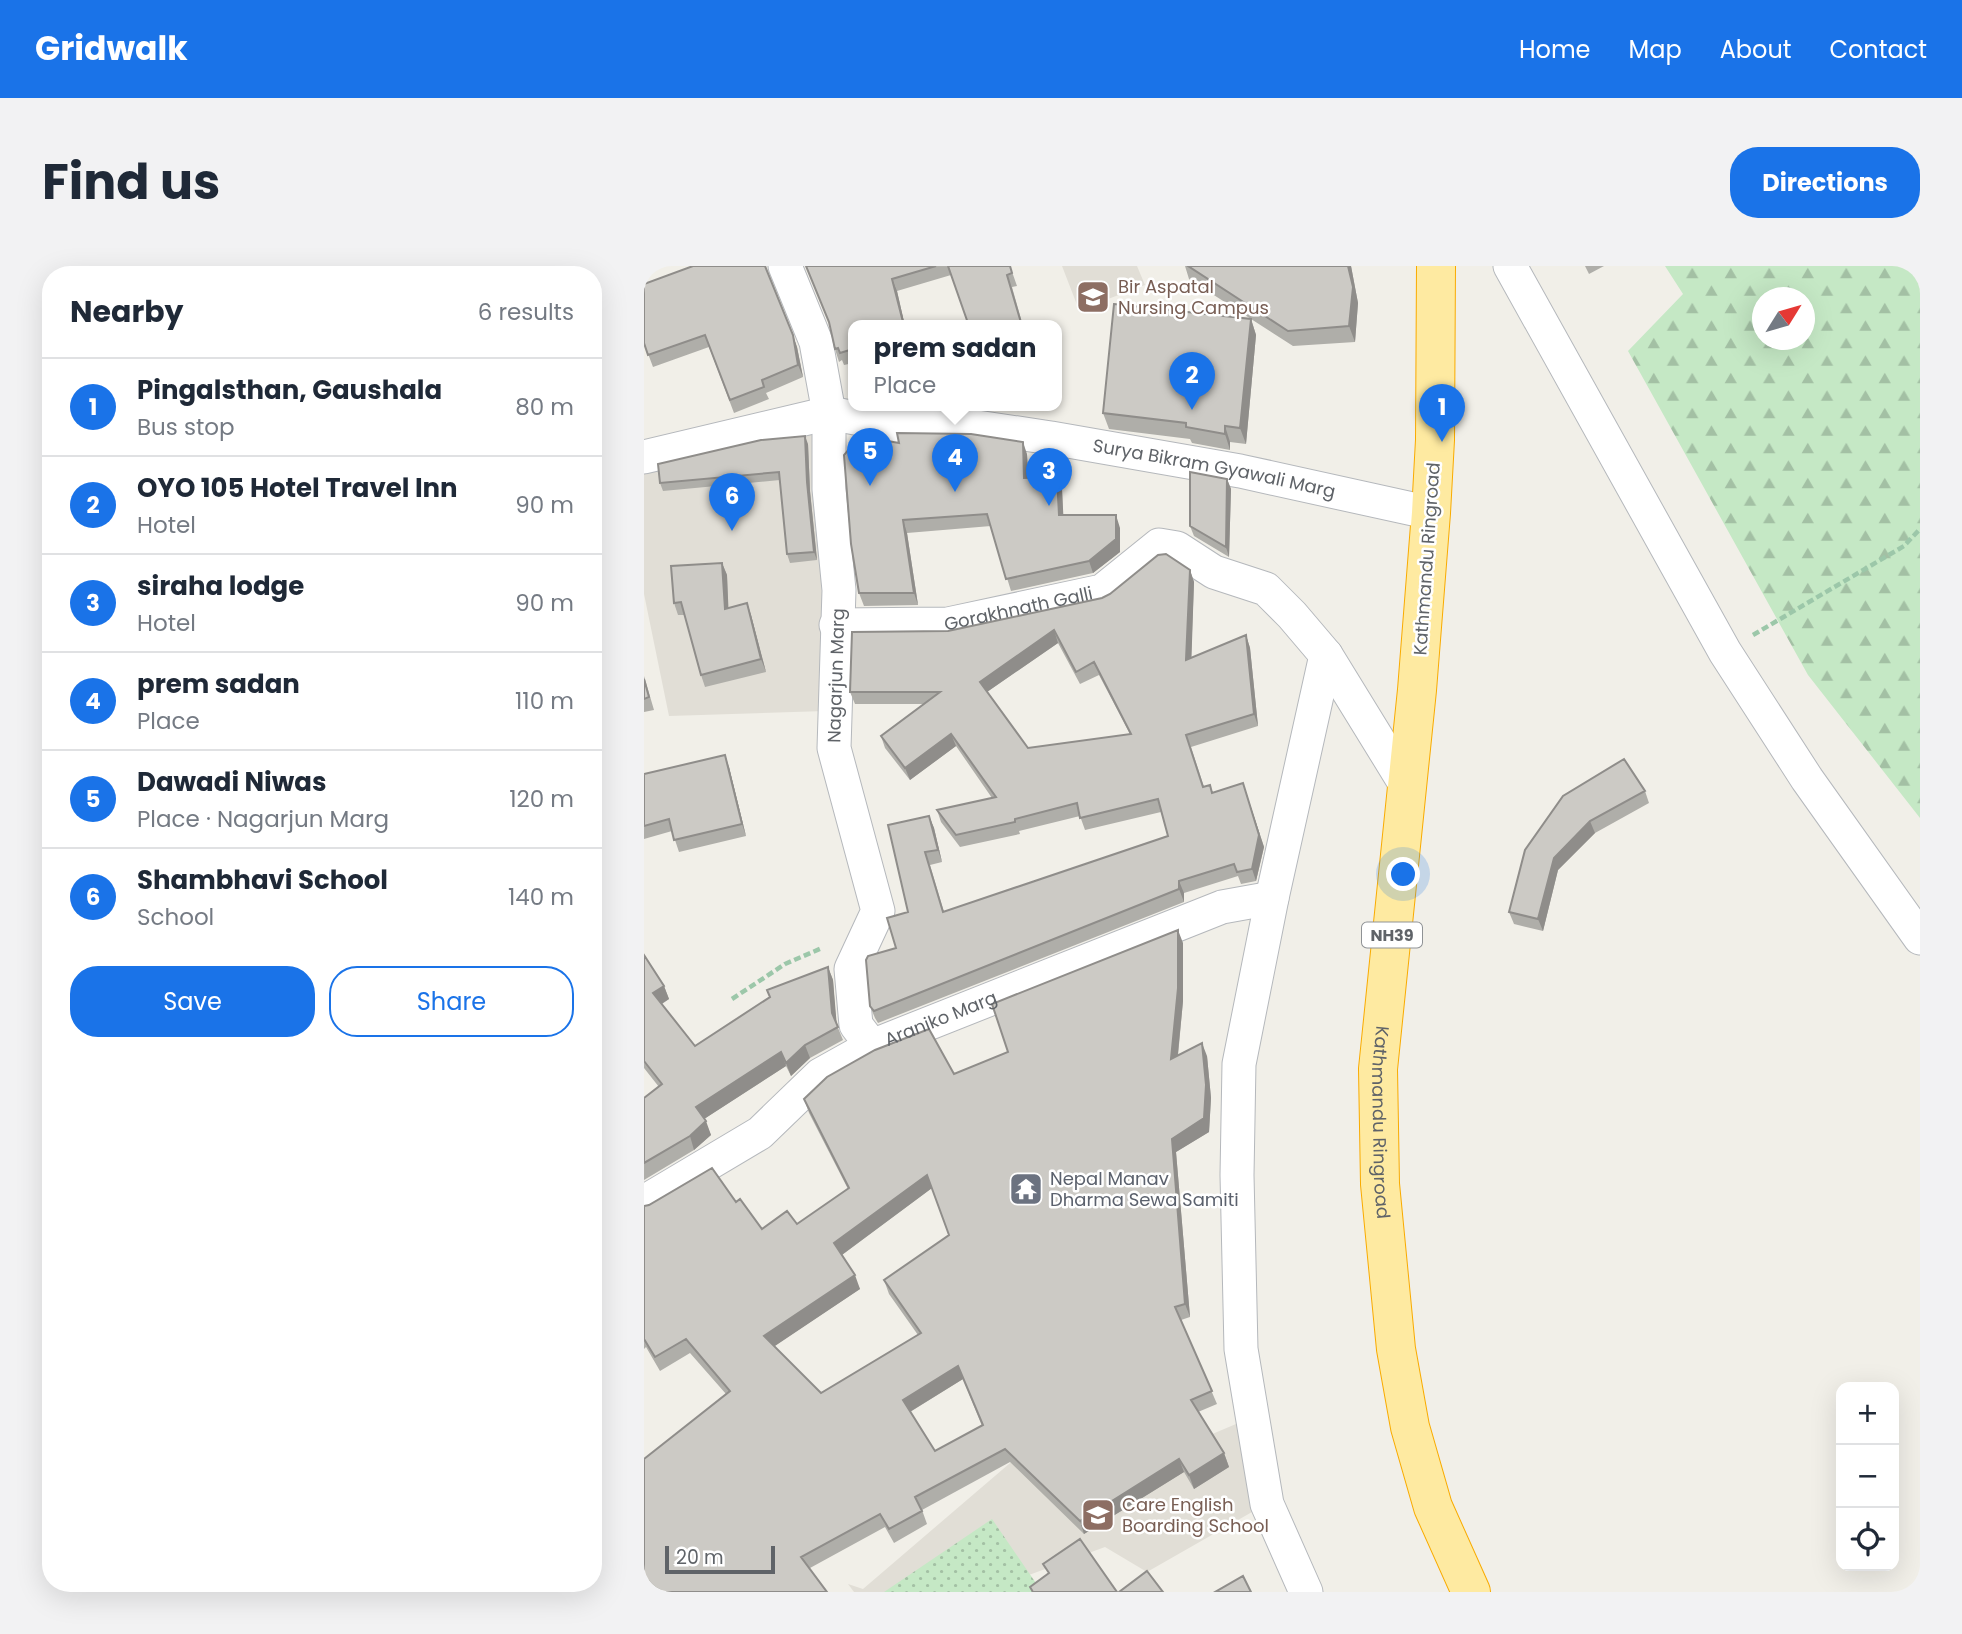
<!DOCTYPE html>
<html lang="en">
<head>
<meta charset="utf-8">
<style>
	:root { --surface:#fff; --page:#f2f2f3; --text:#1f2937; --muted:#747a83; --line:#e0e1e3; --accent:#1a73e8 }
	body { margin:0; font-family:Poppins,sans-serif; background:var(--page); color:var(--text) }
	.controls { position:absolute; right:21px; bottom:21px; display:grid; overflow:hidden; border-radius:14px; box-shadow:0 7px 28px #0002 }
	.controls button { width:63px; height:63px; display:grid; place-items:center; padding:0; border:0; border-bottom:2px solid var(--line); background:var(--surface); color:var(--text); font:35px sans-serif }
	.compass { position:absolute; left:1108px; top:21px; width:63px; height:63px; border-radius:50%; background:var(--surface); box-shadow:0 7px 28px #0002; rotate:53deg }
	.scale { position:absolute; left:21px; bottom:18px; width:110px; box-sizing:border-box; padding-left:7px; border:4px solid #5f6368; border-top:0; font-size:19px; line-height:24px; white-space:nowrap; color:#5f6368; -webkit-text-stroke:5px #fff; paint-order:stroke }
	.you { position:absolute; left:760px; top:609px; width:24px; height:24px; margin:-18px; border:5px solid #fff; border-radius:50%; background:#1a73e8; box-shadow:0 0 0 10px #1a73e833 }
	.badge { display:grid; place-items:center; width:46px; height:46px; border-radius:50%; background:var(--accent); color:#fff; font-size:23px; font-weight:700 }
	.pin { position:absolute; translate:-50% -58px; filter:drop-shadow(0 2px 4px #0008) }
	.pin::after { content:''; position:absolute; top:37px; width:24px; height:21px; background:inherit; clip-path:polygon(0 0,100% 0,50% 100%) }
	.popup { position:absolute; left:204px; top:54px; width:214px; height:91px; box-sizing:border-box; display:grid; place-content:center; border-radius:14px; background:var(--surface); filter:drop-shadow(0 2px 5px #0005); font-size:23px; white-space:nowrap; color:var(--muted) }
	.popup b { font-size:26px; color:var(--text) }
	.popup::after { content:''; position:absolute; left:50%; top:100%; margin-left:-14px; border:14px solid transparent; border-top-color:var(--surface) }
	.list { margin:0; padding:0; list-style:none }
	h2 { display:flex; justify-content:space-between; align-items:center; height:91px; margin:0; padding:0 28px; font-size:30px }
	h2 small { font-size:23px; font-weight:400; color:var(--muted) }
	.list li { display:grid; grid-template-columns:46px 1fr auto; gap:21px; align-items:center; box-sizing:border-box; height:98px; padding:0 28px; border-top:2px solid var(--line) }
	.list b { display:block; font-size:26px; white-space:nowrap }
	.list p { margin:0; font-size:23px; white-space:nowrap; color:var(--muted) }
	.list em { font-size:23px; font-style:normal; color:var(--muted) }
	.actions { display:flex; gap:14px; padding:21px 28px }
	.actions a { flex:1; padding:16px 0; border:2px solid var(--accent); border-radius:28px; text-align:center; font-size:24px; color:var(--accent) }
	.actions .main { background:var(--accent); color:#fff }
	.icon { flex:none; width:38px; height:38px; fill:none; stroke:currentColor; stroke-width:2; stroke-linecap:round; stroke-linejoin:round }
	.map { position:relative; flex:none; width:1276px; height:1326px; overflow:hidden; border-radius:28px }
	header { display:flex; align-items:center; gap:42px; box-sizing:border-box; height:98px; padding:0 35px; background:var(--accent); color:#fff }
	header strong { font-size:33px }
	nav { display:flex; gap:38px; margin-inline-start:auto; font-size:24px }
	.intro { display:flex; align-items:center; justify-content:space-between; box-sizing:border-box; height:168px; padding:0 42px }
	h1 { margin:0; font-size:49px }
	.button { padding:18px 32px; border-radius:28px; background:var(--accent); color:#fff; font-size:24px; font-weight:700 }
	main { display:flex; gap:42px; padding:0 42px }
	aside { flex:1; background:var(--surface); border-radius:28px; box-shadow:0 7px 28px #0002 }
	.map>svg:first-child { display:block }
	.education { fill:#e1ded6 }
	.forest { fill:url(#forest-firs); fill-rule:evenodd }
	.park { fill:url(#park-dots) }
	.lines { fill:none; stroke-linecap:round; stroke-linejoin:round }
	.minor-casing { stroke:#b5b8bc; stroke-width:35 }
	.trunk-casing { stroke:#f9ab00; stroke-width:40 }
	.path { stroke:#9cc7a9; stroke-width:4.5; stroke-dasharray:7 3.5; stroke-linecap:butt }
	.minor { stroke:#fff; stroke-width:33 }
	.trunk { stroke:#feeaa1; stroke-width:38 }
	.wall { fill:#afaea9; fill-rule:evenodd }
	.shaded-wall { fill:#8f8d8a }
	.building { fill:#cccac5; stroke:#8f8d8a; stroke-width:2; fill-rule:evenodd }
	.labels { text-anchor:middle; stroke-width:5; stroke-linejoin:round; paint-order:stroke }
	.shield { fill:#fff; stroke:#8f9295; stroke-width:2 }
	.shield-label { font-size:16px; font-weight:bold; fill:#5f6368 }
	.education-label { font-size:18px; fill:#785e54; stroke:#fff; text-anchor:start }
	.street-label { font-size:18px; fill:#5f6368; stroke:#fff }
	.worship-label { font-size:18px; fill:#5b616d; stroke:#fff; text-anchor:start }
</style>
</head>
<body>
<header>
<strong>Gridwalk</strong>
<nav><a>Home</a><a>Map</a><a>About</a><a>Contact</a></nav>
</header>
<div class="intro"><h1>Find us</h1><a class="button">Directions</a></div>
<main>
<aside>
<h2>Nearby<small>6 results</small></h2>
<ul class="list">
<li><span class="badge">1</span><div><b>Pingalsthan, Gaushala</b><p>Bus stop</p></div><em>80 m</em></li>
<li><span class="badge">2</span><div><b>OYO 105 Hotel Travel Inn</b><p>Hotel</p></div><em>90 m</em></li>
<li><span class="badge">3</span><div><b>siraha lodge</b><p>Hotel</p></div><em>90 m</em></li>
<li><span class="badge">4</span><div><b>prem sadan</b><p>Place</p></div><em>110 m</em></li>
<li><span class="badge">5</span><div><b>Dawadi Niwas</b><p>Place · Nagarjun Marg</p></div><em>120 m</em></li>
<li><span class="badge">6</span><div><b>Shambhavi School</b><p>School</p></div><em>140 m</em></li>
</ul>
<div class="actions"><a class="main">Save</a><a>Share</a></div>
</aside>
<div class="map">
<svg width="1276" height="1326" viewBox="0 0 1276 1326">
	<defs>
		<pattern id="forest-firs" width="22" height="20" patternUnits="userSpaceOnUse" patternTransform="scale(1.75)"><rect width="22" height="20" fill="#c5e8c5"/><path d="M5 1l3.5 6h-7zM16 11l3.5 6h-7z" fill="#a3c0a4"/></pattern>
		<pattern id="park-dots" width="8" height="8" patternUnits="userSpaceOnUse" patternTransform="scale(1.75)"><rect width="8" height="8" fill="#c5e8c5"/><path d="M2 2h.1M6 6h.1" fill="none" stroke="#a3c0a4" stroke-width="1.8" stroke-linecap="round"/></pattern>
	</defs>
	<rect width="100%" height="100%" fill="#f1efe8"/>
	<path class="education" d="M418,0H493L501,19L435,44Z
		M173,163L181,445L25,450L0,328V202Z
		M592,1158L601,1168L622,1238L503,1306L461,1281L371,1314L377,1326H210L204,1318L219,1323L408,1161L547,1177Z"/>
	<path class="forest" d="M1021,0H1276V552L1164,409L984,85L1039,28ZM1118,32H1160V74H1118Z"/>
	<path class="park" d="M348,1253L398,1326H240Z"/>
	<g class="lines">
		<defs>
			<g id="minor">
				<path d="M866,0L1081,386L1163,513L1276,672"/>
				<path d="M0,191L185,147L172,76L141,0"/>
				<path id="s1" d="M192,359L304,358L458,325L515,279L533,282L570,306L622,323L648,349L682,389L762,519"/>
				<path id="s2" d="M228,780L212,759L207,703L234,645L190,482L195,324L185,223V147L253,160L333,161L407,172L596,205L787,247"/>
				<path id="s3" d="M0,936L116,867L176,809L228,780L578,641L628,632"/>
				<path d="M662,1326L623,1238L597,1083L593,909L595,798L628,632L682,389"/>
			</g>
			<g id="trunk">
				<path id="s4" d="M792,0L791,174L787,247L773,424L734,803L736,918L752,1083L766,1161L789,1241L827,1326"/>
			</g>
		</defs>
		<use href="#minor" class="minor-casing"/>
		<use href="#trunk" class="trunk-casing"/>
		<path class="path" d="M1109,369L1260,280L1276,263
			M88,733L141,698L178,682"/>
		<use href="#minor" class="minor"/>
		<use href="#trunk" class="trunk"/>
	</g>
	<path class="wall" d="M162,0H366L373,20L368,21L379,60H325L307,9L253,25L261,60H209V97L200,99L198,94L195,96L191,83L186,59Z
		M541,0H707L714,37L711,76L649,80L545,13Z
		M941,0H960L945,8Z
		M123,5L153,81L159,111L122,127L125,133L90,147L65,81L9,101L0,77Z
		M607,53L612,69L602,178L586,176V184L548,177L546,173L465,163L459,147Z
		M271,140H321V142Z
		M255,177L383,188L384,212L413,211L418,223L419,249L476,262V286L449,307L367,325L347,260L263,267L274,339L220,340L215,327Z
		M164,178L166,225L173,294L146,297L143,288L136,214L19,225L16,217Z
		M583,213L587,223L585,291L550,270L546,260Z
		M78,297L83,309L84,342L103,337L107,349L122,406L61,421L57,409L41,349H34L30,337Z
		M546,304L550,316L547,392L602,369L606,382L614,460L547,481L560,521L569,527L599,517L620,581L612,615L597,618L594,610L540,627V636L234,757L231,752L226,740L252,682L264,646L285,550L290,562L298,596L286,599L300,646L524,570L517,546L441,564L436,550L375,565L376,568L316,581L297,556L293,544L348,532L312,480L266,514L241,482L237,470L280,438H211L206,426L304,365L458,332ZM414,377L436,418L455,409L486,468L384,482L343,426Z
		M0,410L10,444L0,446Z
		M85,501L102,570L35,586L28,565L0,573V508Z
		M1001,525L1005,537L951,567L914,604L899,665L870,658L865,646L881,584Z
		M539,677V735L534,790H563L567,832L565,866L532,886L546,1051L537,1054L573,1138L554,1146L580,1187L585,1201L550,1223L540,1206L440,1268L366,1196L278,1244L283,1258L250,1277L241,1261L166,1302L0,1326L82,1128L46,1087L16,1105L2,1081L0,1083V940L92,936L118,963L153,958L204,923L165,847L160,833L310,808L364,786ZM288,922L305,969L240,1014L245,1028L274,1069L177,1127L130,1080L216,1023L198,989ZM319,1113L338,1160L291,1185L266,1146Z
		M0,689L20,720L25,733L18,738L51,780L184,701L189,714L192,757L199,774L166,792L147,810L142,800L60,853L67,869L50,884L0,914V832L15,821L0,802Z"/>
	<path class="shaded-wall" d="M704,0H707L714,37L711,76L705,60Z
		M248,13L253,25L261,60H260Z
		M607,53L612,69L602,178L596,162Z
		M149,69L153,81L159,111L154,99Z
		M581,160L586,176V184L581,168Z
		M161,170L164,178L166,225L173,294L170,286L163,216Z
		M379,176L383,188L385,224L380,212Z
		M413,211L418,223L420,262L415,249Z
		M583,213L587,223L585,291L582,281Z
		M472,249L476,262V286L449,307L445,295Z
		M259,254L263,267L274,339L270,327Z
		M78,297L83,309L85,355L81,343Z
		M546,304L550,316L547,406L542,394Z
		M103,337L107,349L122,406L117,393Z
		M410,364L414,377L340,428L336,416Z
		M602,369L606,382L614,460L610,448Z
		M307,468L312,480L266,514L261,502Z
		M81,489L85,501L102,570L98,558Z
		M599,517L620,581L612,615L608,603Z
		M285,550L290,562L298,596L294,584Z
		M946,555L951,567L914,604L899,665L894,653L910,592Z
		M535,615L540,627V636L535,623Z
		M534,664L539,677V735L532,807L527,793Z
		M184,701L189,714L193,761L188,747Z
		M20,720L25,733L14,740L9,727Z
		M558,777L563,790L567,832L565,866L532,886L546,1051L541,1038L528,873Z
		M161,779L166,792L147,810L142,797Z
		M137,786L142,800L57,855L52,841Z
		M62,855L67,869L50,884L46,870Z
		M283,909L288,922L195,991L190,977Z
		M211,1009L216,1023L125,1084L120,1070Z
		M314,1100L319,1113L264,1147L259,1134Z
		M580,1187L585,1201L550,1223L545,1209Z
		M535,1193L540,1206L440,1268L436,1255Z"/>
	<path class="building" d="M49,0H121L149,69L154,99L118,114L120,121L86,134L61,69L4,89L0,77V18Z
		M162,0H292L248,13L260,60H209V83L196,87L194,82L191,83L185,56Z
		M304,0H366L368,7L363,9L378,60H325Z
		M544,0H704L709,21L705,60L644,65Z
		M470,38L607,53L596,162L581,160V168L542,161V157L459,147Z
		M253,167L327,168L379,176L380,212L413,211L415,249H472V273L445,295L362,313L343,248L259,254L270,327H215L207,278L200,189L216,170L255,177Z
		M161,170L163,216L170,286L143,288L135,206L16,217L14,198L117,174Z
		M546,206L583,213L582,281L546,260Z
		M522,288L546,304L542,394L602,369L610,448L542,469L559,521L566,519L568,527L599,517L615,569L608,603L593,606L590,598L535,615V623L230,745L226,740L222,694L224,690L252,682L243,652L264,646L244,559L285,550L294,584L281,586L299,646L524,570L514,533L436,552L433,537L371,553V556L312,569L293,544L352,531L307,468L261,502L237,470L296,426H206L208,366L304,365L458,332L466,328L514,289ZM410,364L432,406L450,396L487,468L384,482L336,416Z
		M78,297L81,343L103,337L117,393L57,409L37,336L30,337L27,300Z
		M0,413L5,431L0,433Z
		M81,489L98,558L30,574L25,553L0,560V508Z
		M980,493L1001,525L946,555L910,592L894,653L865,646L881,584L919,530Z
		M534,664V722L527,793L558,777L562,819L560,852L528,873L541,1038L531,1041L568,1125L547,1134L580,1187L545,1209L535,1193L436,1255L361,1183L271,1231L278,1245L245,1263L236,1248L157,1291L183,1326H0V1193L86,1125L42,1073L11,1091L0,1073V940L5,939L68,902L92,936L96,933L118,963L143,945L153,958L205,922L160,833L183,811L231,784L285,763L310,808L364,786L348,738ZM283,909L305,969L240,1014L277,1067L177,1127L120,1070L211,1009L190,977ZM314,1100L339,1159L291,1185L259,1134Z
		M0,689L20,720L9,727L51,780L126,731L123,724L184,701L188,747L194,761L161,779L142,797L137,786L52,841L62,855L46,870L0,897V832L18,818L0,795Z
		M436,1273L473,1326H389L386,1321L405,1307L399,1298Z
		M503,1305L519,1326H475Z
		M599,1310L607,1326H571Z"/>
	<defs>
		<symbol id="university-square" viewBox="-11 -11 22 22"><rect x="-9" y="-9" width="18" height="18" rx="4" fill="#8d6e63" stroke="#fff"/><path d="M0-5L7-2L0 1L-7-2ZM-4 1L0 2.5L4 1V4Q0 6-4 4Z" fill="#fff"/></symbol>
		<symbol id="temple-square" viewBox="-11 -11 22 22"><rect x="-9" y="-9" width="18" height="18" rx="4" fill="#6b7280" stroke="#fff"/><path d="M0-6L5-2H3V0L6.5 2.5H4V6H1.5V3h-3V6H-4V2.5H-6.5L-3 0V-2H-5Z" fill="#fff"/></symbol>
		<symbol id="school-square" viewBox="-11 -11 22 22"><rect x="-9" y="-9" width="18" height="18" rx="4" fill="#8d6e63" stroke="#fff"/><path d="M0-5L7-2L0 1L-7-2ZM-4 1L0 2.5L4 1V4Q0 6-4 4Z" fill="#fff"/></symbol>
	</defs>
	<g fill-rule="evenodd">
		<use href="#university-square" x="430" y="12" width="38" height="38"/>
		<use href="#temple-square" x="363" y="904" width="38" height="38"/>
		<use href="#school-square" x="435" y="1230" width="38" height="38"/>
	</g>
	<g class="labels">
		<rect class="shield" x="718" y="656.5" width="60" height="25" rx="5"/>
		<g class="shield-label">
			<text x="748" y="675">NH39</text>
		</g>
		<g class="education-label">
			<text x="474" y="27">Bir Aspatal<tspan x="474" dy="21">Nursing Campus</tspan></text>
			<text x="478" y="1245">Care English<tspan x="478" dy="21">Boarding School</tspan></text>
		</g>
		<g class="street-label">
			<text dy="6" stroke="none"><textPath href="#s2" startOffset="1041">Surya Bikram Gyawali Marg</textPath></text>
			<text transform="translate(783 293) rotate(-86)" y="6">Kathmandu Ringroad</text>
			<text dy="6" stroke="none"><textPath href="#s1" startOffset="184">Gorakhnath Galli</textPath></text>
			<text dy="6" stroke="none"><textPath href="#s2" startOffset="388">Nagarjun Marg</textPath></text>
			<text dy="6" stroke="none"><textPath href="#s3" startOffset="352">Araniko Marg</textPath></text>
			<text dy="6" stroke="none"><textPath href="#s4" startOffset="859">Kathmandu Ringroad</textPath></text>
		</g>
		<g class="worship-label">
			<text x="406" y="919">Nepal Manav<tspan x="406" dy="21">Dharma Sewa Samiti</tspan></text>
		</g>
	</g>
</svg>
<div class="controls">
<button>+</button>
<button>−</button>
<button><svg class="icon" aria-label="locate" viewBox="0 0 24 24"><circle cx="12" cy="12" r="6"/><path d="M12 2v4M12 18v4M2 12h4M18 12h4"/></svg></button>
</div>
<svg class="compass" viewBox="-18 -18 36 36"><path d="M0-13l5 13h-10z" fill="#e53935"/><path d="M0 13l5-13h-10z" fill="#747a83"/></svg>
<div class="scale">20 m</div>
<div class="you"></div>
<div class="pin badge" style="left:798px;top:176px">1</div>
<div class="pin badge" style="left:548px;top:144px">2</div>
<div class="pin badge" style="left:405px;top:240px">3</div>
<div class="pin badge" style="left:311px;top:226px">4</div>
<div class="popup"><b>prem sadan</b>Place</div>
<div class="pin badge" style="left:226px;top:220px">5</div>
<div class="pin badge" style="left:88px;top:265px">6</div>
</div>
</main>
</body>
</html>
